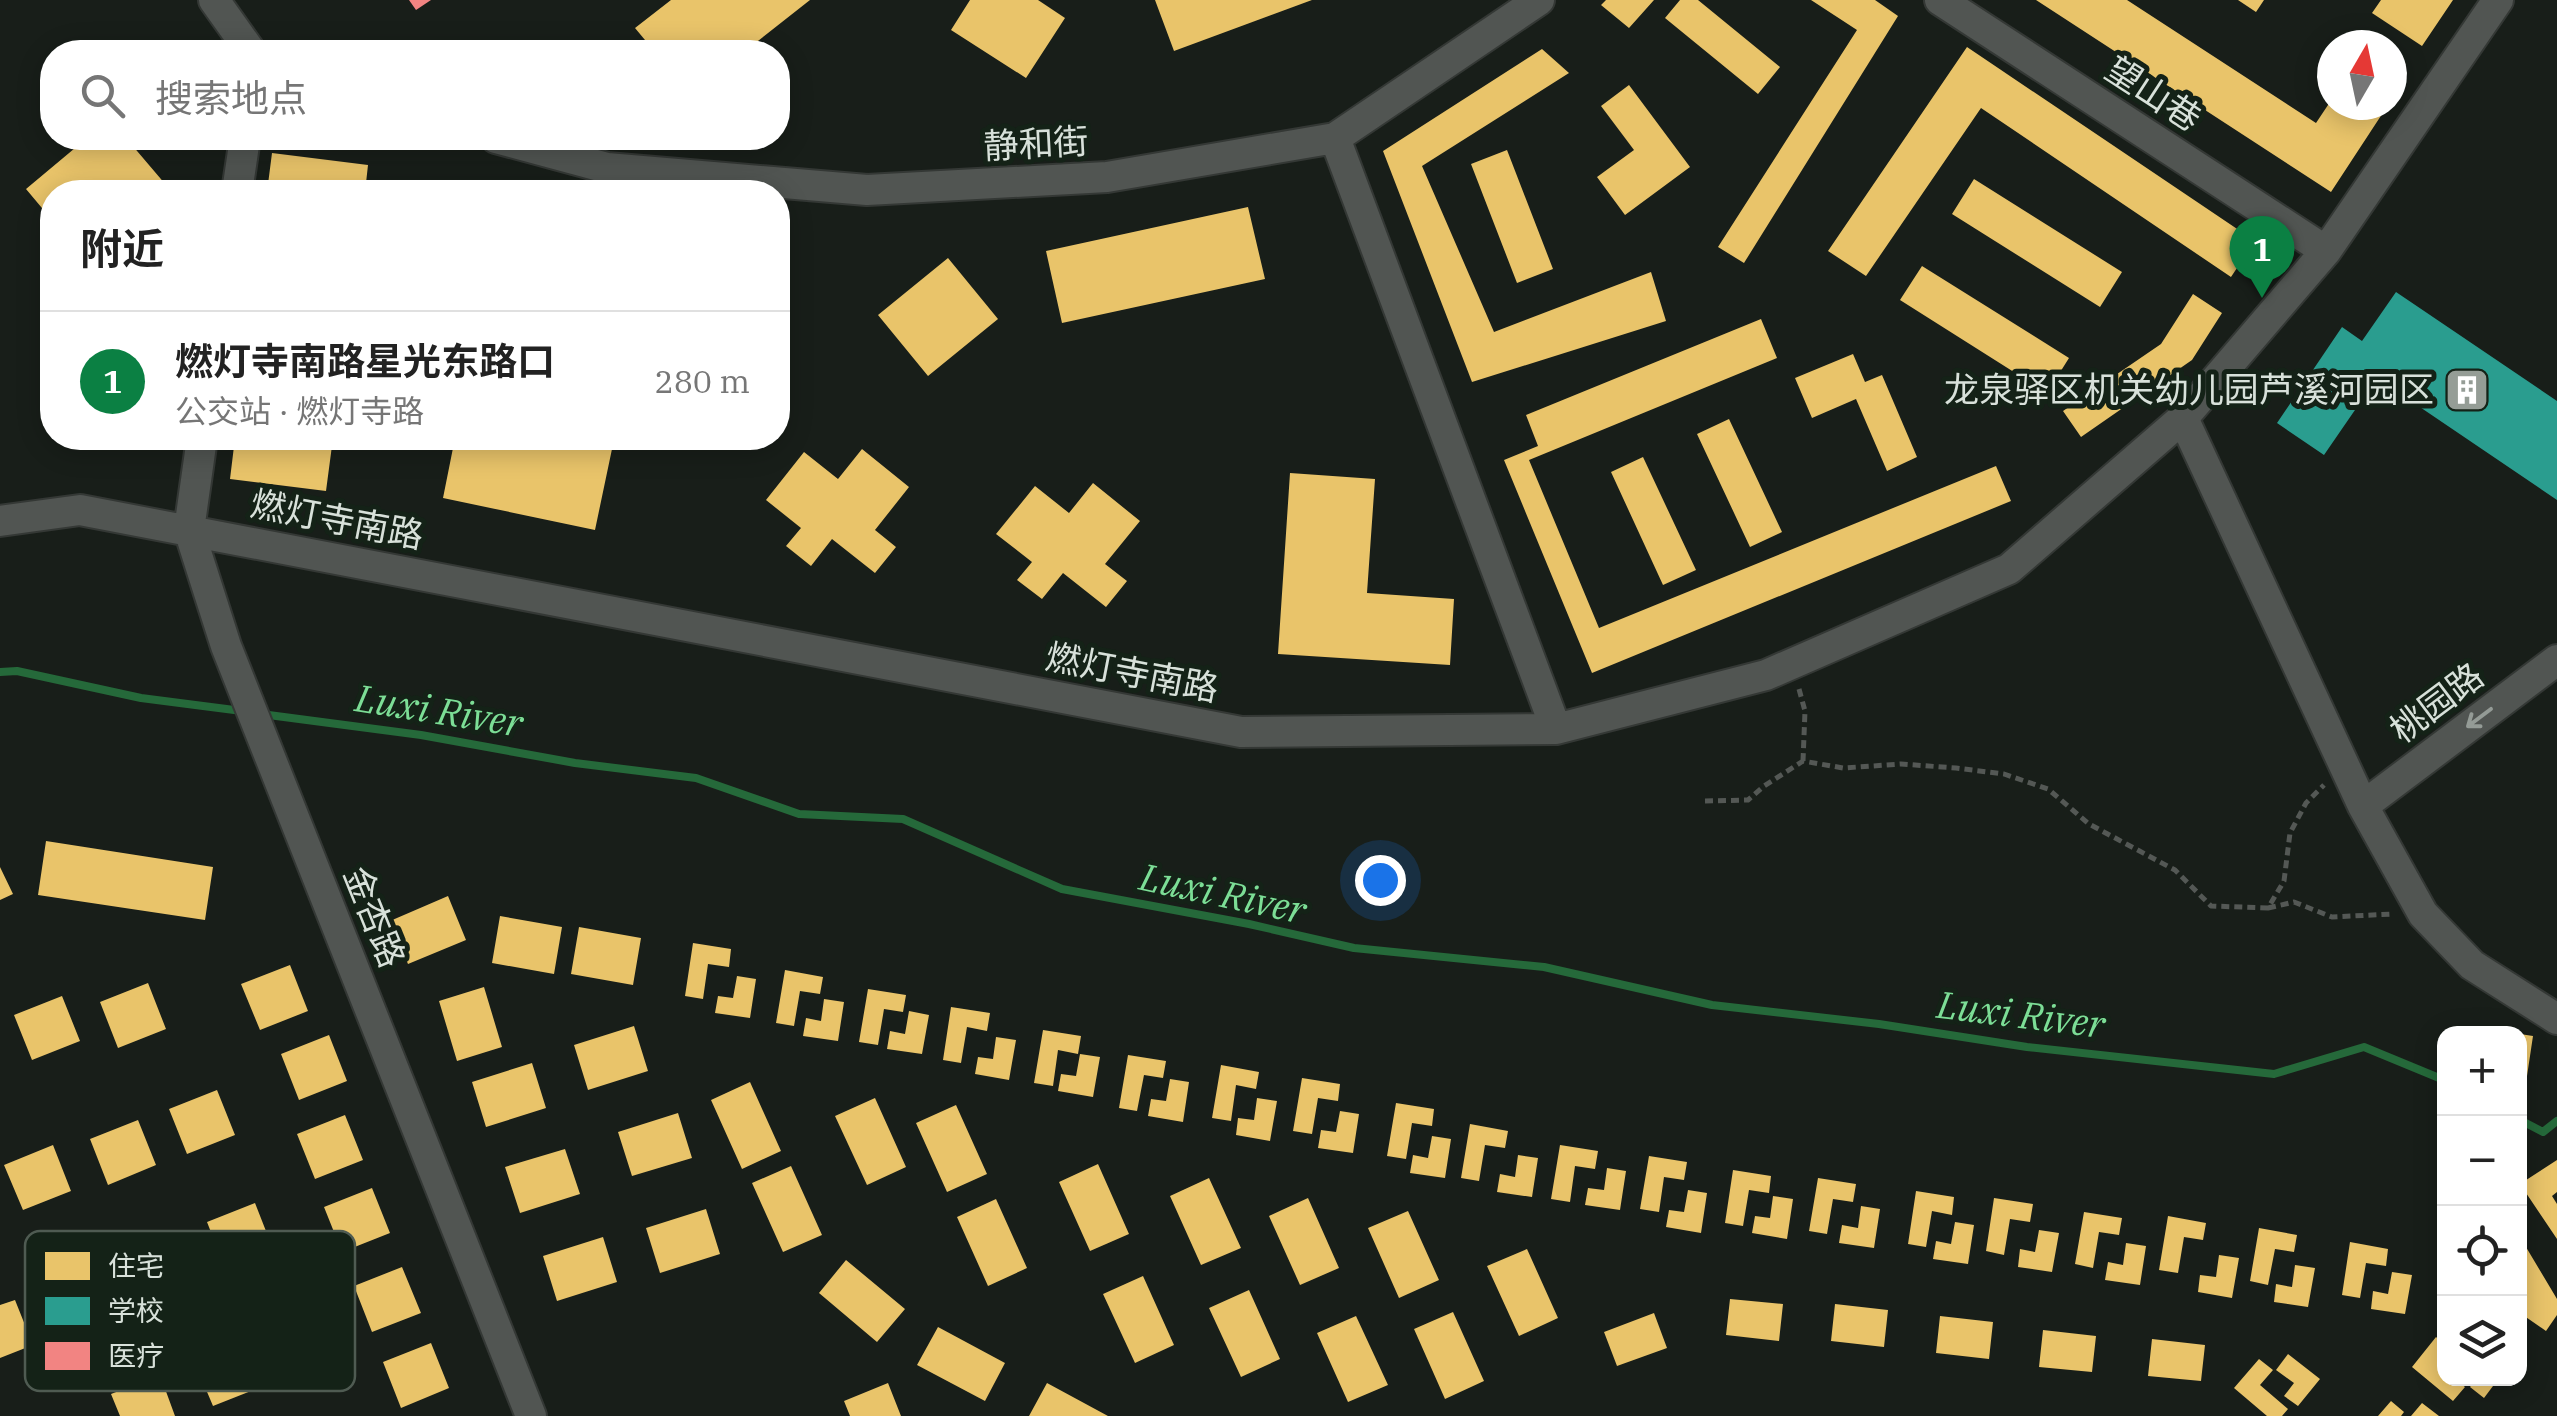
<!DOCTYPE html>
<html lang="zh">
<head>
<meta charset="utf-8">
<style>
	:root { --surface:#fff; --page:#f6f6f6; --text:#222; --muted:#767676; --line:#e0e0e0; --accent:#0b8043 }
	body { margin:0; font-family:"IBM Plex Serif","Noto Sans SC",serif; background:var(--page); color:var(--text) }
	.controls { position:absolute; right:30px; bottom:30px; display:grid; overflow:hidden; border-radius:20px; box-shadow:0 5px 25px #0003 }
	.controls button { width:90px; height:90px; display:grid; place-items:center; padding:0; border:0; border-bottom:2px solid var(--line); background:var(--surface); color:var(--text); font:50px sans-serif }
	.compass { position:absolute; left:2317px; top:30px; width:90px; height:90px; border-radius:50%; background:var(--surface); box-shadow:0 5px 25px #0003; rotate:9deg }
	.you { position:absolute; left:1380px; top:880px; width:35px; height:35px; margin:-25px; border:8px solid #fff; border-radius:50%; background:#1a73e8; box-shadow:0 0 0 15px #1a73e833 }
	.badge { display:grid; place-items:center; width:65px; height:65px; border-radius:50%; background:var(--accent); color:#fff; font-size:32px; font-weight:700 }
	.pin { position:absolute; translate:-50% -82px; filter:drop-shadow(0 2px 5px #0008) }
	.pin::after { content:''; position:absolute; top:52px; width:35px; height:30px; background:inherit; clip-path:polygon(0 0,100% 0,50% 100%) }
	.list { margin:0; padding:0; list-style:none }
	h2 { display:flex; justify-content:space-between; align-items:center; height:130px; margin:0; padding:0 40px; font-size:42px }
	h2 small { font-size:32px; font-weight:400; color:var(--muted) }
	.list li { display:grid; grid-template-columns:65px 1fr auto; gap:30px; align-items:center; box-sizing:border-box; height:140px; padding:0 40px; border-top:2px solid var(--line) }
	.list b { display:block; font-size:38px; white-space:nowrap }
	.list p { margin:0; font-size:32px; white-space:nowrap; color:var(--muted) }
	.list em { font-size:32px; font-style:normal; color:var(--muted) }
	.icon { flex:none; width:55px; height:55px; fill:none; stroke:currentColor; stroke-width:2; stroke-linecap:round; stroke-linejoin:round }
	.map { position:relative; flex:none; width:2557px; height:1416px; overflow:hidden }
	.search { position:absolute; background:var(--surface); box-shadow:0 5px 25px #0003; left:40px; top:40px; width:750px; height:110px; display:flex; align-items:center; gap:25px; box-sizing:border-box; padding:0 35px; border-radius:40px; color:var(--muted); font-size:38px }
	.panel { position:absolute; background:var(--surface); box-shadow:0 5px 25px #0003; left:40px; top:180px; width:750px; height:270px; border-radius:40px }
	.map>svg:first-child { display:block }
	.homes { fill:#e9c46a }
	.schools { fill:#2a9d8f }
	.health { fill:#f28482 }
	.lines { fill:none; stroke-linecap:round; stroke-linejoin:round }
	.stream { stroke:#25693a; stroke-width:8 }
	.minor-casing { stroke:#343835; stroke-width:34 }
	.path { stroke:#545855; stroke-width:5; stroke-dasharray:8 5; stroke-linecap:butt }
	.minor { stroke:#515552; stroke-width:30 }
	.oneway { stroke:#949b96 }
	.labels { text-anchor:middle; stroke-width:10; stroke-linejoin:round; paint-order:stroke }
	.street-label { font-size:35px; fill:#d8e1da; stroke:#142217 }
	.poi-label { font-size:35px; fill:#d8e1da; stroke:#142217; text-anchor:end }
	.water-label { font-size:38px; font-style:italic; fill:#7cde96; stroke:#142217 }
	.key { fill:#142217; stroke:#4f5b52; stroke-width:2.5 }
	.key-label { font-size:28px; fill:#d8e1da }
</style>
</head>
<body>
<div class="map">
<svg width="2557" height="1416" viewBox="0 0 2557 1416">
	<rect width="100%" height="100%" fill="#181e19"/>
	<path class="homes" d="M671,0H810L744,52H655L635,28Z
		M970,0H1038L1065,18L1026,78L951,30Z
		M1155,0H1312L1174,51Z
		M1606,0H1654L1629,28L1601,5Z
		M1680,0H1698L1780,67L1758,94L1665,18Z
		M1811,0H1875L1898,16L1744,263L1718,247L1857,30Z
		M2036,0H2127L2316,123L2332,99V105H2388L2331,192Z
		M2238,0H2264L2256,12Z
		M2381,0H2453L2422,46L2372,13Z
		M1967,47L2255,241L2231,277L1981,108L1866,276L1828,251Z
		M1542,49L1569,73L1422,166L1494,332L1651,272L1666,321L1472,382L1383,151Z
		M1629,85L1690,167L1625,215L1597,177L1634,150L1601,106Z
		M87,138H126L166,185L157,192H52V220L26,189Z
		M1507,150L1553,269L1517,283L1471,164Z
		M272,153L368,165L365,192H267Z
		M1974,179L2122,272L2100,307L1952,214Z
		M1248,207L1265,279L1062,323L1046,251Z
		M948,258L998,319L928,376L878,315Z
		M1922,266L2069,358L2047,393L1900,300Z
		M2193,294L2222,313L2192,360L2081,437L2063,411L2161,344Z
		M1761,319L1777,358L1529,460L1599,628L1996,466L2011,501L1592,673L1504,460L1538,446L1526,415Z
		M1853,354L1865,382L1882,375L1917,457L1887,471L1856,399L1812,418L1795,378Z
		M1729,419L1782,532L1750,547L1697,434Z
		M235,438H333L326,491L230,479Z
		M455,438H559L612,449L595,530L443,498Z
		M862,449L909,487L875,530L896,547L875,573L832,539L811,566L786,546L801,528L766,500L804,452L838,479Z
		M1643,457L1696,570L1663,585L1611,472Z
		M1290,473L1375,479L1367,593L1454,599L1450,665L1278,654Z
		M1093,483L1140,521L1105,564L1127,581L1106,607L1063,573L1042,599L1017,580L1032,562L996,534L1035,486L1069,513Z
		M46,841L213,867L205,920L38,895Z
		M0,867L13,894L0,900Z
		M448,896L466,940L408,964L390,921Z
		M500,916L562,927L554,974L492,963Z
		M579,927L641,938L633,985L571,974Z
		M693,943L731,949L729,967L708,964L703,999L685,996Z
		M290,965L308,1011L260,1030L241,984Z
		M785,970L823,977L820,994L800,991L794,1026L776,1023Z
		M737,976L756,979L750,1018L715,1013L718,996L733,998Z
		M148,983L166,1029L118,1048L100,1002Z
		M484,987L502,1047L457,1061L439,1001Z
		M868,989L906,995L903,1012L884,1009L878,1045L859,1042Z
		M62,996L80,1041L32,1060L14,1015Z
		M824,999L844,1002L838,1041L803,1036L806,1018L821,1021Z
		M951,1007L990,1013L987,1031L967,1027L961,1063L943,1060Z
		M909,1011L929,1015L922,1054L887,1049L890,1031L905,1034Z
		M634,1026L648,1071L588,1090L574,1045Z
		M1043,1030L1081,1036L1078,1054L1058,1050L1053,1086L1034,1083Z
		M2520,1034L2533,1036L2527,1076L2520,1075Z
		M329,1035L347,1081L299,1100L281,1054Z
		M996,1037L1016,1040L1009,1080L975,1074L978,1057L993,1059Z
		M1080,1054L1100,1057L1093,1097L1058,1091L1061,1074L1076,1076Z
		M1128,1055L1166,1061L1163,1078L1144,1075L1137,1111L1119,1108Z
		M532,1063L546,1108L486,1127L472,1082Z
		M1221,1065L1259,1072L1256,1089L1236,1085L1231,1121L1212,1118Z
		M1302,1078L1340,1084L1338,1101L1318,1098L1312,1134L1293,1131Z
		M1170,1079L1189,1082L1183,1122L1148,1116L1151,1099L1166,1101Z
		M750,1082L781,1151L742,1169L711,1100Z
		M217,1090L235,1135L187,1154L169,1109Z
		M875,1098L906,1167L867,1185L835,1116Z
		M1257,1098L1277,1101L1270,1141L1236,1135L1238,1118L1254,1120Z
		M1396,1103L1434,1109L1432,1126L1412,1123L1406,1159L1387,1156Z
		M956,1105L987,1174L947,1192L916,1123Z
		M1340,1111L1359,1114L1353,1153L1318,1148L1321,1130L1336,1132Z
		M678,1113L692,1158L632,1176L618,1132Z
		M345,1115L363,1160L315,1179L297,1134Z
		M138,1120L156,1165L108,1185L90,1139Z
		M1470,1124L1508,1131L1505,1148L1485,1145L1479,1181L1461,1178Z
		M1432,1136L1451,1139L1445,1178L1410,1173L1413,1155L1428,1158Z
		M53,1145L71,1191L23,1210L4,1165Z
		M1560,1145L1598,1151L1595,1169L1575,1166L1570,1202L1551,1199Z
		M565,1149L580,1194L520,1213L505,1167Z
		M1518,1155L1538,1158L1532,1197L1497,1192L1500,1174L1515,1177Z
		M1649,1156L1687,1162L1684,1180L1664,1177L1659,1212L1640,1209Z
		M2557,1160V1192L2552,1196L2557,1204V1239L2520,1184Z
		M1098,1164L1129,1234L1090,1251L1059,1182Z
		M791,1166L822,1235L783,1252L752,1183Z
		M1607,1168L1626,1171L1620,1210L1585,1205L1588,1188L1604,1190Z
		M1733,1170L1771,1176L1769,1193L1749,1190L1743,1226L1725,1223Z
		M1209,1178L1241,1248L1201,1265L1170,1196Z
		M1818,1178L1856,1184L1853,1202L1833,1199L1827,1234L1809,1231Z
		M372,1188L390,1233L342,1252L324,1207Z
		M1688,1190L1707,1193L1701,1233L1666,1227L1669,1210L1684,1212Z
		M1916,1191L1954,1197L1952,1215L1932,1211L1926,1247L1908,1244Z
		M1773,1196L1793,1199L1787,1239L1752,1233L1755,1216L1770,1218Z
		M1308,1198L1339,1268L1300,1285L1269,1216Z
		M1994,1198L2033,1204L2030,1222L2010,1219L2004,1255L1986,1251Z
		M996,1199L1027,1268L988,1286L957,1217Z
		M255,1203L273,1249L225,1268L207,1222Z
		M1861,1206L1880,1209L1874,1248L1839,1243L1842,1225L1858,1228Z
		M706,1209L720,1254L660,1273L646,1228Z
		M1408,1211L1439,1280L1399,1298L1368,1228Z
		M2084,1212L2122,1218L2119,1235L2099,1232L2093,1268L2075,1264Z
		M2168,1216L2206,1223L2203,1240L2184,1237L2178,1273L2159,1270Z
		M1955,1222L1974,1225L1968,1264L1933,1259L1936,1241L1951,1244Z
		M2259,1228L2297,1235L2294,1252L2275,1249L2268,1285L2250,1281Z
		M2039,1230L2059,1233L2052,1272L2018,1267L2020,1249L2035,1252Z
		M603,1237L617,1282L557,1301L543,1256Z
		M2520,1237L2557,1299V1315L2546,1331L2520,1313Z
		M2350,1242L2388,1249L2386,1266L2366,1263L2360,1298L2342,1295Z
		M2126,1243L2146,1246L2140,1285L2105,1280L2108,1262L2123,1265Z
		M1527,1249L1558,1318L1519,1336L1487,1266Z
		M2219,1255L2239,1258L2232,1298L2198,1292L2200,1275L2216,1277Z
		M846,1260L905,1309L877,1342L819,1293Z
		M2295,1265L2315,1268L2308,1307L2274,1302L2276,1284L2292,1287Z
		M402,1267L421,1313L372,1332L354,1286Z
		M2392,1272L2412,1275L2405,1314L2371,1309L2373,1291L2388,1294Z
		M1143,1276L1174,1345L1135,1363L1103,1294Z
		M1249,1290L1280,1359L1241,1377L1209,1308Z
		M1730,1299L1783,1304L1779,1341L1726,1335Z
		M15,1300L33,1345L0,1358V1305Z
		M1835,1304L1888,1310L1884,1347L1831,1341Z
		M1453,1312L1484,1381L1445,1399L1414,1329Z
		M1654,1313L1667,1348L1617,1366L1604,1332Z
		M1356,1316L1388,1385L1348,1402L1317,1333Z
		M1940,1316L1993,1322L1989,1359L1936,1353Z
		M938,1327L1005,1363L985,1401L917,1365Z
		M2043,1330L2096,1336L2092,1372L2039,1367Z
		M2436,1337L2444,1344V1355L2437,1364L2444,1370V1378H2454L2465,1387L2453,1401L2412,1367Z
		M2152,1339L2205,1345L2201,1381L2148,1376Z
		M243,1342L261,1387L213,1406L194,1361Z
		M431,1343L449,1388L401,1408L383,1362Z
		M2288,1354L2320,1379L2298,1406L2284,1396L2294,1383L2276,1370Z
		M2259,1359L2273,1370L2260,1385L2288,1409L2282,1416H2267L2234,1388Z
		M160,1375L175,1416H120L111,1394Z
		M2477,1378H2499L2484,1398L2470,1387Z
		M888,1383L901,1416H850L844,1401Z
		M1047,1383L1108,1416H1029Z
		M2391,1401L2404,1412L2401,1416H2378Z
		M2422,1403L2439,1416H2411Z"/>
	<path class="schools" d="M2396,292L2557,401V500L2377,378L2324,455L2277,423L2342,327L2362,341Z"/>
	<path class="health" d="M409,0H431L416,10Z"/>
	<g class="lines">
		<path class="stream" d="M0,672L17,671L141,698L242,711
			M261,714L421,735L575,763L696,778L799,814L903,819L1062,889L1249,924L1354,948L1544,967L1712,1005L1879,1024L2027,1047L2274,1074L2364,1047L2444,1080
			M2520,1120L2543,1132L2557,1121"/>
		<defs>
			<path id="minor" d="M214,0L251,52
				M1940,0L2326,251
				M496,138L607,168L867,190L1107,177L1335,138L1539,0
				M1335,138L1556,729
				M237,192L245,138
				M2183,418L2363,806L2423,914L2472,965L2557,1019
				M202,438L189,530L226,646L531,1416
				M0,521L80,510L1241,732L1556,729L1766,675L2009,569L2183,418L2326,251L2498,0
				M2363,806L2557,660"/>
		</defs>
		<use href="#minor" class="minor-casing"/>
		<path class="path" d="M1799,689L1805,711L1803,761
			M1705,801L1748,800L1764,786L1803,761L1843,768L1901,764L1956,768L2004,774L2048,789L2089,824L2175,870L2211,906L2268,908L2284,881L2290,833L2306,803L2324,785
			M2268,908L2294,902L2332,917L2392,914"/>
		<use href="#minor" class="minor"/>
	</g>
	<defs><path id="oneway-shaft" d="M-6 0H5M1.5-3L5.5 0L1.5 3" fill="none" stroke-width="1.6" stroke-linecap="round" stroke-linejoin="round" transform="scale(2.5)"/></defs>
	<use class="oneway" href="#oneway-shaft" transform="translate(2479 718) rotate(143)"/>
	<defs>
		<symbol id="building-square" viewBox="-11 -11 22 22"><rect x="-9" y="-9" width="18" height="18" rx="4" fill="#959d96" stroke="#142217"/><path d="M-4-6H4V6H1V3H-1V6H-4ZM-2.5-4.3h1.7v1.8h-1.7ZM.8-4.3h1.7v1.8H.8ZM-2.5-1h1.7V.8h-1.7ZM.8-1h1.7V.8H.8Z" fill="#fff"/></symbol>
	</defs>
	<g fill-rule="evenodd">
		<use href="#building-square" x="2442" y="365" width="50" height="50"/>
	</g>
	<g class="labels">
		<g class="street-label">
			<text transform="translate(2153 94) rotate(33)" y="12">望山巷</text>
			<text transform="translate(1036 144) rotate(-3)" y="12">静和街</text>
			<text transform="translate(337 520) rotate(11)" y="12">燃灯寺南路</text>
			<text transform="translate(1132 673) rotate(11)" y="12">燃灯寺南路</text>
			<text transform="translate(2437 703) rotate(-37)" y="12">桃园路</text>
			<text transform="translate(374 917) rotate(68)" y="12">金杏路</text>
		</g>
		<g class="poi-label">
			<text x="2434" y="402">龙泉驿区机关幼儿园芦溪河园区</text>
		</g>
		<g class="water-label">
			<text transform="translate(439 711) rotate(9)" y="13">Luxi River</text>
			<text transform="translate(1223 894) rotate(12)" y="13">Luxi River</text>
			<text transform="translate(2021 1015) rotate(7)" y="13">Luxi River</text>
		</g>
	</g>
	<rect x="25" y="1231" width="330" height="160" rx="15" class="key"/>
	<rect x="45" y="1252" width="45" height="28" fill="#e9c46a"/>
	<rect x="45" y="1297" width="45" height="28" fill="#2a9d8f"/>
	<rect x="45" y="1342" width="45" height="28" fill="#f28482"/>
	<g class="key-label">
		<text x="108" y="1276">住宅</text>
		<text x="108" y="1321">学校</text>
		<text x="108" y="1366">医疗</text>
	</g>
</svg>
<div class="controls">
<button>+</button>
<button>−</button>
<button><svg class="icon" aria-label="locate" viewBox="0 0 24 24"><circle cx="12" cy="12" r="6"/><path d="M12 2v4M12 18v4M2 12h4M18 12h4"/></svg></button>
<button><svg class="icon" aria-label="layers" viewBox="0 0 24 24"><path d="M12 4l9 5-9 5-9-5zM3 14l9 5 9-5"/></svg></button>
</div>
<svg class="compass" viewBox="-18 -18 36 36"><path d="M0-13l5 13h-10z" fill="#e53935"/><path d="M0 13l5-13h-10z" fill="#767676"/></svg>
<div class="you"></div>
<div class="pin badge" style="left:2262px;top:298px">1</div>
<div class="search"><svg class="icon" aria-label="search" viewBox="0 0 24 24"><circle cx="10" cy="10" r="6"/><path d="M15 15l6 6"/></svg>搜索地点</div>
<section class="panel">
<h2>附近<small></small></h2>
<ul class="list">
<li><span class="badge">1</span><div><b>燃灯寺南路星光东路口</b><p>公交站 · 燃灯寺路</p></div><em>280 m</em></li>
</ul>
</section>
</div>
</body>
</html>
